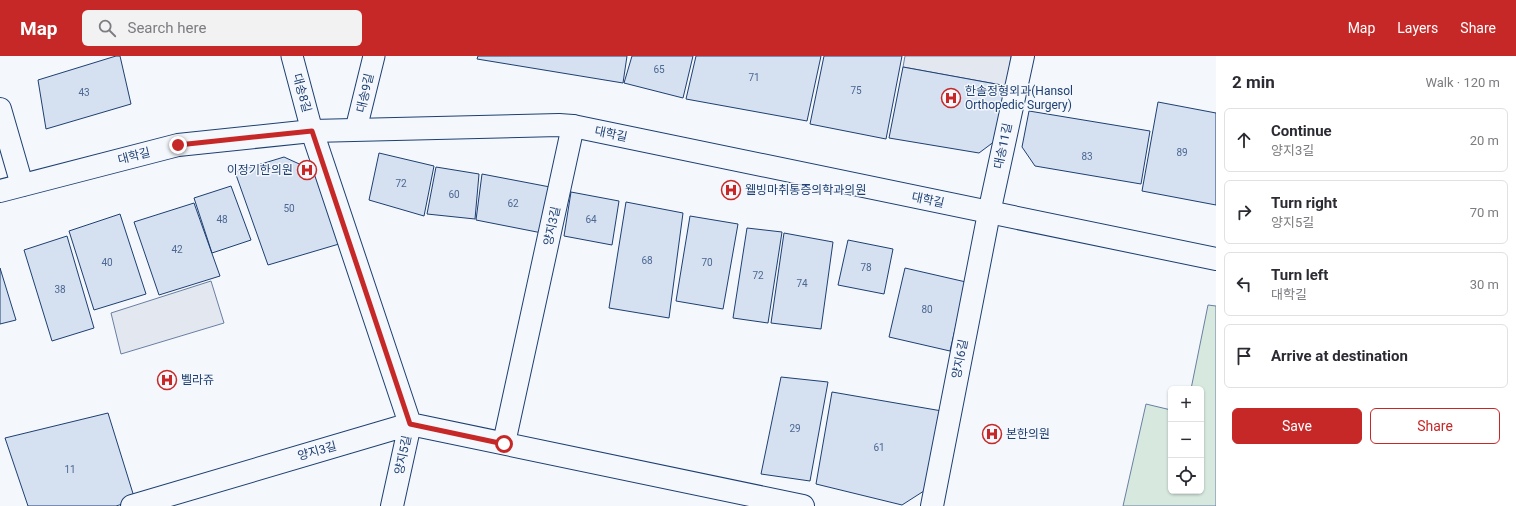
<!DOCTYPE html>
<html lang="en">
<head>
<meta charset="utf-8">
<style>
	:root { --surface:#fff; --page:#f2f2f3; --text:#2b2b33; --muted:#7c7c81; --line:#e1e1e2; --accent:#c62828 }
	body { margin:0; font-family:Roboto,"Noto Sans KR",sans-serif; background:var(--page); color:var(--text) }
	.controls { position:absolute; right:12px; bottom:12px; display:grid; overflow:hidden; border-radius:6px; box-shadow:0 1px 3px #0004 }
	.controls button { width:36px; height:36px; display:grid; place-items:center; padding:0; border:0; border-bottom:1px solid var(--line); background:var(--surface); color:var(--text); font:20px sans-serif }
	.stop { position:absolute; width:12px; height:12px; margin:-9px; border:3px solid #c62828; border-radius:50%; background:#fff }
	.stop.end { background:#c62828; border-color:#fff; box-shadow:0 1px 4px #0008 }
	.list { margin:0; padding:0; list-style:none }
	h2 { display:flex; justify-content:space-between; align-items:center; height:52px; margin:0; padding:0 16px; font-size:17px }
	h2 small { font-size:13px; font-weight:400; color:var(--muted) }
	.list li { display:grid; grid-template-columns:26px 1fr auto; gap:12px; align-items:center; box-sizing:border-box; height:64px; margin:0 8px 8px; padding:0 8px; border:1px solid var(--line); border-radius:6px }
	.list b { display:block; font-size:15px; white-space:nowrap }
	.list p { margin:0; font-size:13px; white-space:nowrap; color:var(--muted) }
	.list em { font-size:13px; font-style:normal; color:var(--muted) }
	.actions { display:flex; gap:8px; padding:12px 16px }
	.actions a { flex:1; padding:9px 0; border:1px solid var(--accent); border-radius:6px; text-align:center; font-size:14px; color:var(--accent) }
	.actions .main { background:var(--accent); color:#fff }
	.icon { flex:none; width:22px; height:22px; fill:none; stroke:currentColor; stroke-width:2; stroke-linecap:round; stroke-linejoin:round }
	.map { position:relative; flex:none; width:1216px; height:450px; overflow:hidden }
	header { display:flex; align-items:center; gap:24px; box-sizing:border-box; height:56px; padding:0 20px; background:var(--accent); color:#fff }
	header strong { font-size:19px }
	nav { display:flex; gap:22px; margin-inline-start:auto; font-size:14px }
	.search { width:280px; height:36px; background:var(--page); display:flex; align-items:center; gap:10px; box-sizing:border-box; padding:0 14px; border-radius:6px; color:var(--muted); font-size:15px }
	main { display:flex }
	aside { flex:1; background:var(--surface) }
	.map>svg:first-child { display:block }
	.green { fill:#d7e8df; stroke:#687fa3 }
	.parking { fill:#e3e8f0; stroke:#687fa3 }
	.building { fill:#d5e0f0; stroke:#1d3f73 }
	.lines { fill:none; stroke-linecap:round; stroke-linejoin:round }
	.pedestrian-casing { stroke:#1d3f73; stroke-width:23 }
	.minor-casing { stroke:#1d3f73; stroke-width:24 }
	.tertiary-casing { stroke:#1d3f73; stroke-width:24 }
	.pedestrian { stroke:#f4f7fb; stroke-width:21 }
	.minor { stroke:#f4f7fb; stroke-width:22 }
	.tertiary { stroke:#f4f7fb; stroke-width:22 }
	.route { stroke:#c62828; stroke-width:5 }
	.labels { text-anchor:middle; stroke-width:3; stroke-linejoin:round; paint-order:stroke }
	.number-label { font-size:10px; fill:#4b6792 }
	.poi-label { font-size:12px; fill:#1d3f73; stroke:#f4f7fb; text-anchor:start }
	.street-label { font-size:12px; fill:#1d3f73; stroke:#f4f7fb }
</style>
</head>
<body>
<header>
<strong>Map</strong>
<div class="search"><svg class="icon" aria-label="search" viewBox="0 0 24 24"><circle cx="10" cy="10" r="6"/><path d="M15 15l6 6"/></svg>Search here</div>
<nav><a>Map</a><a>Layers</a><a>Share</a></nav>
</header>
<main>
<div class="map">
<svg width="1216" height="450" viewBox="0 0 1216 450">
	<rect width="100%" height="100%" fill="#f4f7fb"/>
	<path class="green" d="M1208,249L1216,250V450H1123L1146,348L1171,354V435H1201V333H1191Z"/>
	<path class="parking" d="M905,0H1011L1007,30L903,11Z
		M211,225L224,267L121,298L111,257Z"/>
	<path class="building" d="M116,0H120L131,48L46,73L38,24Z
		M478,0H627L623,27L477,3Z
		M632,0H693L683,42L624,27Z
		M696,0H821L807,65L686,43Z
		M824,0H902L886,83L810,68Z
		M903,11L1007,30L999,82L979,97L889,82Z
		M1158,46L1216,57V149L1142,135Z
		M1029,55L1150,75L1141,128L1035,110L1022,91Z
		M379,97L434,110L424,160L369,144Z
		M284,101L319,117L339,188L268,209L235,116Z
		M436,111L479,118L475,163L427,158Z
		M482,118L550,131L542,177L476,164Z
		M231,130L251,184L212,197L194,142Z
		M571,136L619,145L612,189L564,180Z
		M626,146L683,157L669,262L609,252Z
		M194,147L220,220L159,239L134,166Z
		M120,158L146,238L94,254L69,175Z
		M690,160L738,168L723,253L676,245Z
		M747,172L782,176L768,267L733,262Z
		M784,177L833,186L821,273L771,267Z
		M67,180L94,272L52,285L24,194Z
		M848,184L893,193L884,238L838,229Z
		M0,212L16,264L0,268Z
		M905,212L966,226L950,295L889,281Z
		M781,321L828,326L810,425L761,418Z
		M832,336L942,355L927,433L902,449L816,428Z
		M108,357L135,444L116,450H28L5,382Z"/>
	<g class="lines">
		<defs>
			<path id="pedestrian" d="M292,0L312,75
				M356,73L374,0"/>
			<path id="minor" d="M0,53L22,129
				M312,75L410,368L392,450
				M504,387L573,70
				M132,450L410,368L803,450
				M932,450L989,157L1023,0"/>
			<path id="tertiary" d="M0,135L178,89L312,75L559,69L573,70L1216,203"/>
		</defs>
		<use href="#pedestrian" class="pedestrian-casing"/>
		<use href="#minor" class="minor-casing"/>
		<use href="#tertiary" class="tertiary-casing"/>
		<use href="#pedestrian" class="pedestrian"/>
		<use href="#minor" class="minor"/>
		<use href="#tertiary" class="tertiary"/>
	</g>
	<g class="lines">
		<path class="route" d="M178,89L312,75L410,368L504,388"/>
	</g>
	<defs>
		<symbol id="hospital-ring" viewBox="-11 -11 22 22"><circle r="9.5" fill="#f4f7fb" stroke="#c62828" stroke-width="1.5"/><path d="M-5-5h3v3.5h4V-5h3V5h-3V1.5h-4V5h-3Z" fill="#c62828"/></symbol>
	</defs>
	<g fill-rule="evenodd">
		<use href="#hospital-ring" x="940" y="31" width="22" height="22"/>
		<use href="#hospital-ring" x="296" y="103" width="22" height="22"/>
		<use href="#hospital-ring" x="720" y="123" width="22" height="22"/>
		<use href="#hospital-ring" x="156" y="313" width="22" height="22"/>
		<use href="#hospital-ring" x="981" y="367" width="22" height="22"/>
	</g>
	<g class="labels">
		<g class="number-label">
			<text x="659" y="17">65</text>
			<text x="754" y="25">71</text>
			<text x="856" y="38">75</text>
			<text x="84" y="40">43</text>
			<text x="1182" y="100">89</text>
			<text x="1087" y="104">83</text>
			<text x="401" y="131">72</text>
			<text x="454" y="142">60</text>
			<text x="513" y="151">62</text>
			<text x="289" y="156">50</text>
			<text x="222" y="167">48</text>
			<text x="591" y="167">64</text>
			<text x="177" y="197">42</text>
			<text x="647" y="208">68</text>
			<text x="107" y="210">40</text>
			<text x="707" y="210">70</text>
			<text x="866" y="215">78</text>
			<text x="758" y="223">72</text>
			<text x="802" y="231">74</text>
			<text x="60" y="237">38</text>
			<text x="927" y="257">80</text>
			<text x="795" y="376">29</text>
			<text x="879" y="395">61</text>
			<text x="70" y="417">11</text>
		</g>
		<g class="poi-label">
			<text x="965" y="39">한솔정형외과(Hansol<tspan x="965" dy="14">Orthopedic Surgery)</tspan></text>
			<text x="293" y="118" text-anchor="end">이정기한의원</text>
			<text x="745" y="138">웰빙마취통증의학과의원</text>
			<text x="181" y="328">벨라쥬</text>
			<text x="1006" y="382">본한의원</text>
		</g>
		<g class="street-label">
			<text transform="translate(302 37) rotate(75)" y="4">대송8길</text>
			<text transform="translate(365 37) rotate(-77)" y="4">대송9길</text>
			<text transform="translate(611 78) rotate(12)" y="4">대학길</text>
			<text transform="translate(1003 90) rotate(-78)" y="4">대송11길</text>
			<text transform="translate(134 100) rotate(-14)" y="4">대학길</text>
			<text transform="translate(928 144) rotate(12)" y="4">대학길</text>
			<text transform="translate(552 170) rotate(-78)" y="4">양지3길</text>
			<text transform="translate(960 303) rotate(-79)" y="4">양지6길</text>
			<text transform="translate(317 395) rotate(-16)" y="4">양지3길</text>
			<text transform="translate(403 399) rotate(-78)" y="4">양지5길</text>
		</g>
	</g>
</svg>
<div class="controls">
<button>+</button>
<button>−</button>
<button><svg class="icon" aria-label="locate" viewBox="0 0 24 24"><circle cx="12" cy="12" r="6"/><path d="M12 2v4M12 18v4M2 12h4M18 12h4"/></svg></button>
</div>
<div class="stop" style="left:504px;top:388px"></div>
<div class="stop end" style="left:178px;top:89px"></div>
</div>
<aside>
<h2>2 min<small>Walk · 120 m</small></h2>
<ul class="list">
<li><svg class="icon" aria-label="ahead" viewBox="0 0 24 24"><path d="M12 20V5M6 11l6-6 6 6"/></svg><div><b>Continue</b><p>양지3길</p></div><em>20 m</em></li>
<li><svg class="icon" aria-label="right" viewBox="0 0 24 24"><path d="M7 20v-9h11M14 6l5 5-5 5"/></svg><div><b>Turn right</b><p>양지5길</p></div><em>70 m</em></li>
<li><svg class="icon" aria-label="left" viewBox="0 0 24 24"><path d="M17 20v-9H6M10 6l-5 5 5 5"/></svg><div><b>Turn left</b><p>대학길</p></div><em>30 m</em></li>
<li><svg class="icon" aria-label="arrive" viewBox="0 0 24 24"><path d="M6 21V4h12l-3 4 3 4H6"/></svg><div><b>Arrive at destination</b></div></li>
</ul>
<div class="actions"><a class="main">Save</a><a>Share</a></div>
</aside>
</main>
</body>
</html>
